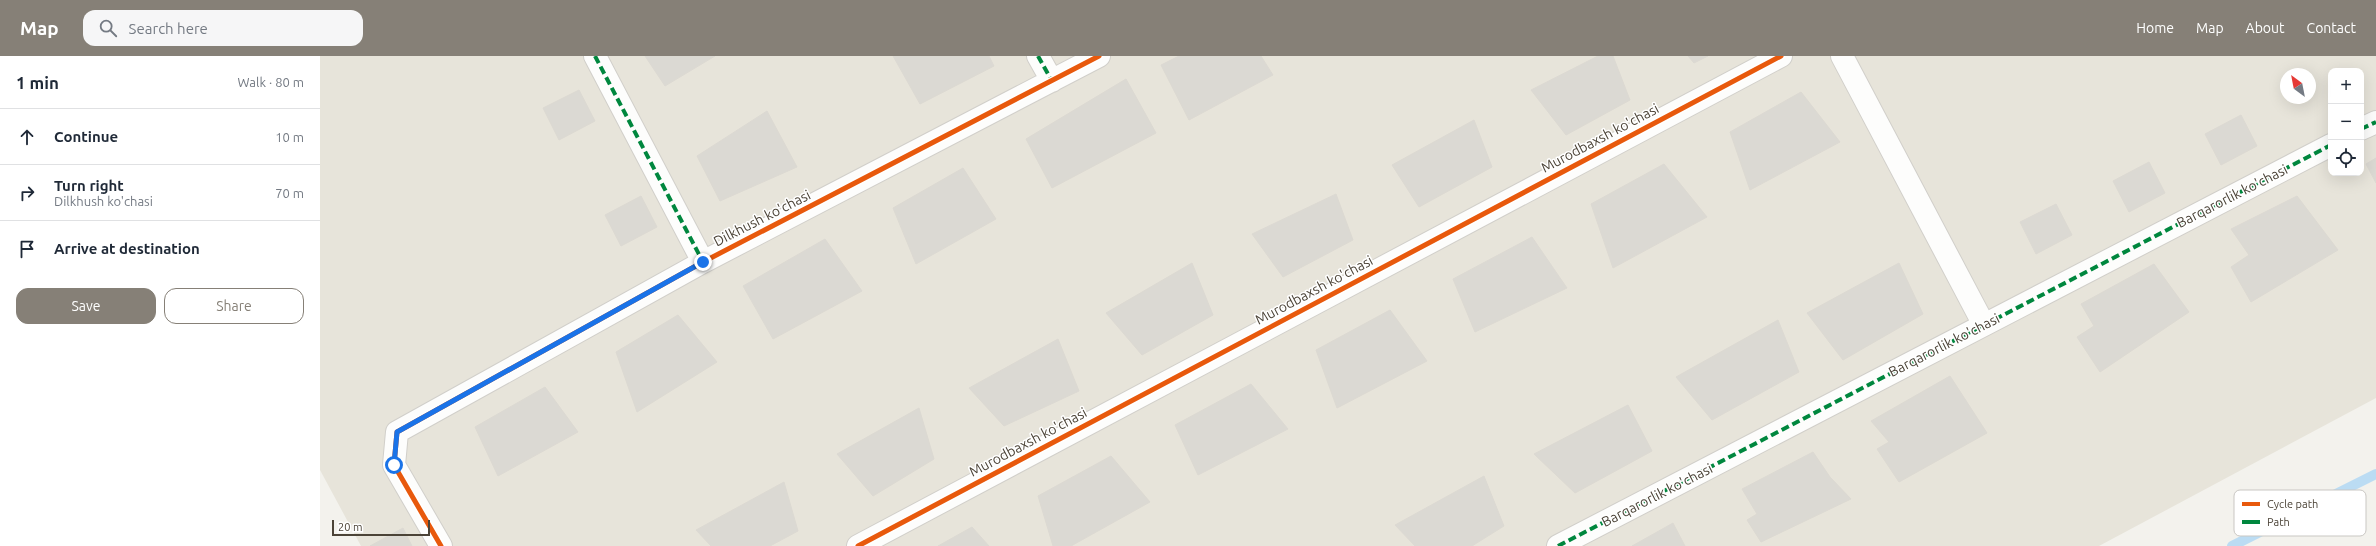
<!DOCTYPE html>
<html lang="en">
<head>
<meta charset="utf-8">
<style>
	:root { --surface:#fff; --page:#f6f6f7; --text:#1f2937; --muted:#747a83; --line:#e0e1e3; --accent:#868077 }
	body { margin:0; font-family:Ubuntu,sans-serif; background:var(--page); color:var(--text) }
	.controls { position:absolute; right:12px; top:12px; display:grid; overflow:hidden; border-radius:8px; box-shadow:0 4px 16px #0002 }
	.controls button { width:36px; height:36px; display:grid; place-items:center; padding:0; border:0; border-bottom:1px solid var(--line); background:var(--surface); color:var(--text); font:20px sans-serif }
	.compass { position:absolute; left:1960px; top:12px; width:36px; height:36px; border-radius:50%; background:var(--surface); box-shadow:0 4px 16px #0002; rotate:328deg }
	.scale { position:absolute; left:12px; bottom:10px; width:98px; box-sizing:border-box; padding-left:4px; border:2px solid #4b4337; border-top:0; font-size:11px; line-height:14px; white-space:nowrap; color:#4b4337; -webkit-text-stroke:3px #fff; paint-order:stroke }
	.stop { position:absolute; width:12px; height:12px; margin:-9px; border:3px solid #1a73e8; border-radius:50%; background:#fff }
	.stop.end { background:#1a73e8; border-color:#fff; box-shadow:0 1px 4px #0008 }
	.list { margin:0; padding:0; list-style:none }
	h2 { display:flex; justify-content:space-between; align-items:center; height:52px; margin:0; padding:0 16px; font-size:17px }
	h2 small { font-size:13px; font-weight:400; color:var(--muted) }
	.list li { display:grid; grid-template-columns:26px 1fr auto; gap:12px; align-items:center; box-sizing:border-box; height:56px; padding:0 16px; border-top:1px solid var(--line) }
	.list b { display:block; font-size:15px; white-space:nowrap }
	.list p { margin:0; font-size:13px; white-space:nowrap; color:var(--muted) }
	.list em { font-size:13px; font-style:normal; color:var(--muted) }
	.actions { display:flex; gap:8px; padding:12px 16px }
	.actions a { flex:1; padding:9px 0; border:1px solid var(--accent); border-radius:12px; text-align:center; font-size:14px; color:var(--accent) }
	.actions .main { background:var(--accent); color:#fff }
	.icon { flex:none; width:22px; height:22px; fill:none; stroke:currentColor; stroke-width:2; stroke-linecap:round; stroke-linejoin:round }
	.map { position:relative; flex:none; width:2056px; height:490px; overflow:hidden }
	header { display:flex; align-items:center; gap:24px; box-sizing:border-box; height:56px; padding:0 20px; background:var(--accent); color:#fff }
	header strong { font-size:19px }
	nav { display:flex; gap:22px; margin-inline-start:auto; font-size:14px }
	.search { width:280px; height:36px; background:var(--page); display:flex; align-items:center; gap:10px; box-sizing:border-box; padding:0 14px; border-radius:12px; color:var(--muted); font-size:15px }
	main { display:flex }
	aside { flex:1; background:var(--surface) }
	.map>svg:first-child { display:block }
	.residential { fill:#e7e4da; fill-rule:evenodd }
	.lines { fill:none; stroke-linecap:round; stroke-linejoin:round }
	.stream { stroke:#bbdcf3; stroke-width:10 }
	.building { fill:#dbd9d3; stroke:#dcd9d2 }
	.minor-casing { stroke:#d1cfca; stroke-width:24 }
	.minor { stroke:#fdfdfc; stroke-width:22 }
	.quiet { stroke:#00873e; stroke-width:4; stroke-dasharray:8 4; stroke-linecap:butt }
	.cycleway-casing { stroke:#fff; stroke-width:8 }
	.cycleway { stroke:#e8590c; stroke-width:5 }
	.route { stroke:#1a73e8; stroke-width:5 }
	.labels { text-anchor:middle; stroke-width:3; stroke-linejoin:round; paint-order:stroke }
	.street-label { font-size:14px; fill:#4b4337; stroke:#fff }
	.key { fill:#fff; stroke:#c9c7c3; stroke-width:1 }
	.key-label { font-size:11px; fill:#4b4337 }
</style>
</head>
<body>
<header>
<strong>Map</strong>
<div class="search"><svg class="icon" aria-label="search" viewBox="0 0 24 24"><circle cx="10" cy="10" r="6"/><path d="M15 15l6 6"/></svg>Search here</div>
<nav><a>Home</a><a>Map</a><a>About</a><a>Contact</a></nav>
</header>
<main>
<aside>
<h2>1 min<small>Walk · 80 m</small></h2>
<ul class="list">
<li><svg class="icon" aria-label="ahead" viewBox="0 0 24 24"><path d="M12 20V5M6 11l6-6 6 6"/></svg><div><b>Continue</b></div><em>10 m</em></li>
<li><svg class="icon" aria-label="right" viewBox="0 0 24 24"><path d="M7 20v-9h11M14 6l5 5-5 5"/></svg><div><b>Turn right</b><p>Dilkhush ko'chasi</p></div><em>70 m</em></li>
<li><svg class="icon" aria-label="arrive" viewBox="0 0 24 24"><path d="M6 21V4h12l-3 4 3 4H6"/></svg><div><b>Arrive at destination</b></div></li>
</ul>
<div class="actions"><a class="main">Save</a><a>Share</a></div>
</aside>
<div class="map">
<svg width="2056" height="490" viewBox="0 0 2056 490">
	<rect width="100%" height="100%" fill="#f3f2ed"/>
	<path class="residential" d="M0,0H2056V342L1779,490H41L0,414ZM2011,15H2041V117H2011ZM1966,18H1990V42H1966Z"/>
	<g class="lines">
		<path class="stream" d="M1912,490L2056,418"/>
	</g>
	<path class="building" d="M325,0H395L345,30Z
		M573,0H669L674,10L600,48Z
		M859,0H941L953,19L869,64L841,9Z
		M1278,0H1293L1310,44L1246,79L1211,34Z
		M1368,0H1388L1374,7Z
		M806,23L836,77L732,132L706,83Z
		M259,34L275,65L239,84L223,52Z
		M1481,36L1520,86L1430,134L1410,76Z
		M447,55L477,111L400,145L377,100Z
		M1921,59L1937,90L1901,109L1885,78Z
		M1154,64L1172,111L1099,151L1072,109Z
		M2056,102V127L2046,108Z
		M1829,106L1845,137L1809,156L1793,125Z
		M1344,108L1387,161L1293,212L1271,148Z
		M643,112L676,163L596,208L573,152Z
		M1016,138L1033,184L963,221L932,178Z
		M321,140L337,171L301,190L285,159Z
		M1977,140L2018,194L1931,246L1911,211L1929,199L1911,173Z
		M1736,148L1752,179L1716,198L1700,166Z
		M1212,181L1247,232L1155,276L1133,223Z
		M505,183L542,235L453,283L423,230Z
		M872,207L893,259L822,299L786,257Z
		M1579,207L1603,258L1523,304L1487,257Z
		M1834,208L1869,256L1780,316L1757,281L1774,270L1761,248Z
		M1070,254L1107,305L1017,352L996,294Z
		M358,259L397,306L317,356L296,296Z
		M1458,264L1479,316L1392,364L1356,321Z
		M738,283L759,335L684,370L649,332Z
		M1630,320L1667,377L1579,426L1557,393L1569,386L1551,365Z
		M931,328L968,373L878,419L855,369Z
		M225,331L258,376L178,420L155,371Z
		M1308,349L1332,395L1255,437L1214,398Z
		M599,352L614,403L553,440L517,398Z
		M1493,396L1510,421L1531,443L1441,486L1427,464L1437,458L1422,433Z
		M791,400L830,446L751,490H733L718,440Z
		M1164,420L1184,470L1152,490H1095L1075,469Z
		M464,426L478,475L450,490H391L376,474Z
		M1353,467L1365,490H1312Z
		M652,471L669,490H618Z
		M83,472L92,490H50Z"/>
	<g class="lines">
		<defs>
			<path id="minor" d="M275,0L383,206
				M718,0L732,25
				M1522,0L1664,269
				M2041,73L2056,66
				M121,490L74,409L77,376L383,206L779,0
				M538,490L1461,0
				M1238,490L2011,89"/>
		</defs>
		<use href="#minor" class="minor-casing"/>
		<use href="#minor" class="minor"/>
		<path class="quiet" d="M275,0L383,206
			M718,0L732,25
			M2041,73L2056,66
			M1238,490L2011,89"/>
		<defs>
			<path id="cycleway" d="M121,490L74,409L77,376L383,206L779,0
				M538,490L1461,0"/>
		</defs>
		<use href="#cycleway" class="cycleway-casing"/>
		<use href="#cycleway" class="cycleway"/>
	</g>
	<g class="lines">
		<path class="route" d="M74,409L77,376L383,206"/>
	</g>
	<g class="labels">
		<g class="street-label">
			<text transform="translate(1280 82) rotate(-28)" y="5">Murodbaxsh ko'chasi</text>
			<text transform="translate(1912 140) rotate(-27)" y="5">Barqarorlik ko'chasi</text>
			<text transform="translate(442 162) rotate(-27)" y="5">Dilkhush ko'chasi</text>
			<text transform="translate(994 234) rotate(-28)" y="5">Murodbaxsh ko'chasi</text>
			<text transform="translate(1624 289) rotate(-27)" y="5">Barqarorlik ko'chasi</text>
			<text transform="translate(708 386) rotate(-28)" y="5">Murodbaxsh ko'chasi</text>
			<text transform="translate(1337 439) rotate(-27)" y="5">Barqarorlik ko'chasi</text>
		</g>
	</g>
	<rect x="1914" y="434" width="132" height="46" rx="6" class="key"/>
	<rect x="1922" y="446" width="18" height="4" fill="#e8590c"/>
	<rect x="1922" y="464" width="18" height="4" fill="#00873e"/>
	<g class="key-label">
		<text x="1947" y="452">Cycle path</text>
		<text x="1947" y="470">Path</text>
	</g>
</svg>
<div class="controls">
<button>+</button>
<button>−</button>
<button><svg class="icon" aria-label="locate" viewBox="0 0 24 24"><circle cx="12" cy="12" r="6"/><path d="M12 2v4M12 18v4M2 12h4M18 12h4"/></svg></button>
</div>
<svg class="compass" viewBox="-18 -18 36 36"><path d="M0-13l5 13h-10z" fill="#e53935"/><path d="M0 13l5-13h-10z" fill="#747a83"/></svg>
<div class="scale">20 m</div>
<div class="stop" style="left:74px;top:409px"></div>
<div class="stop end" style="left:383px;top:206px"></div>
</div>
</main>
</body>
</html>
